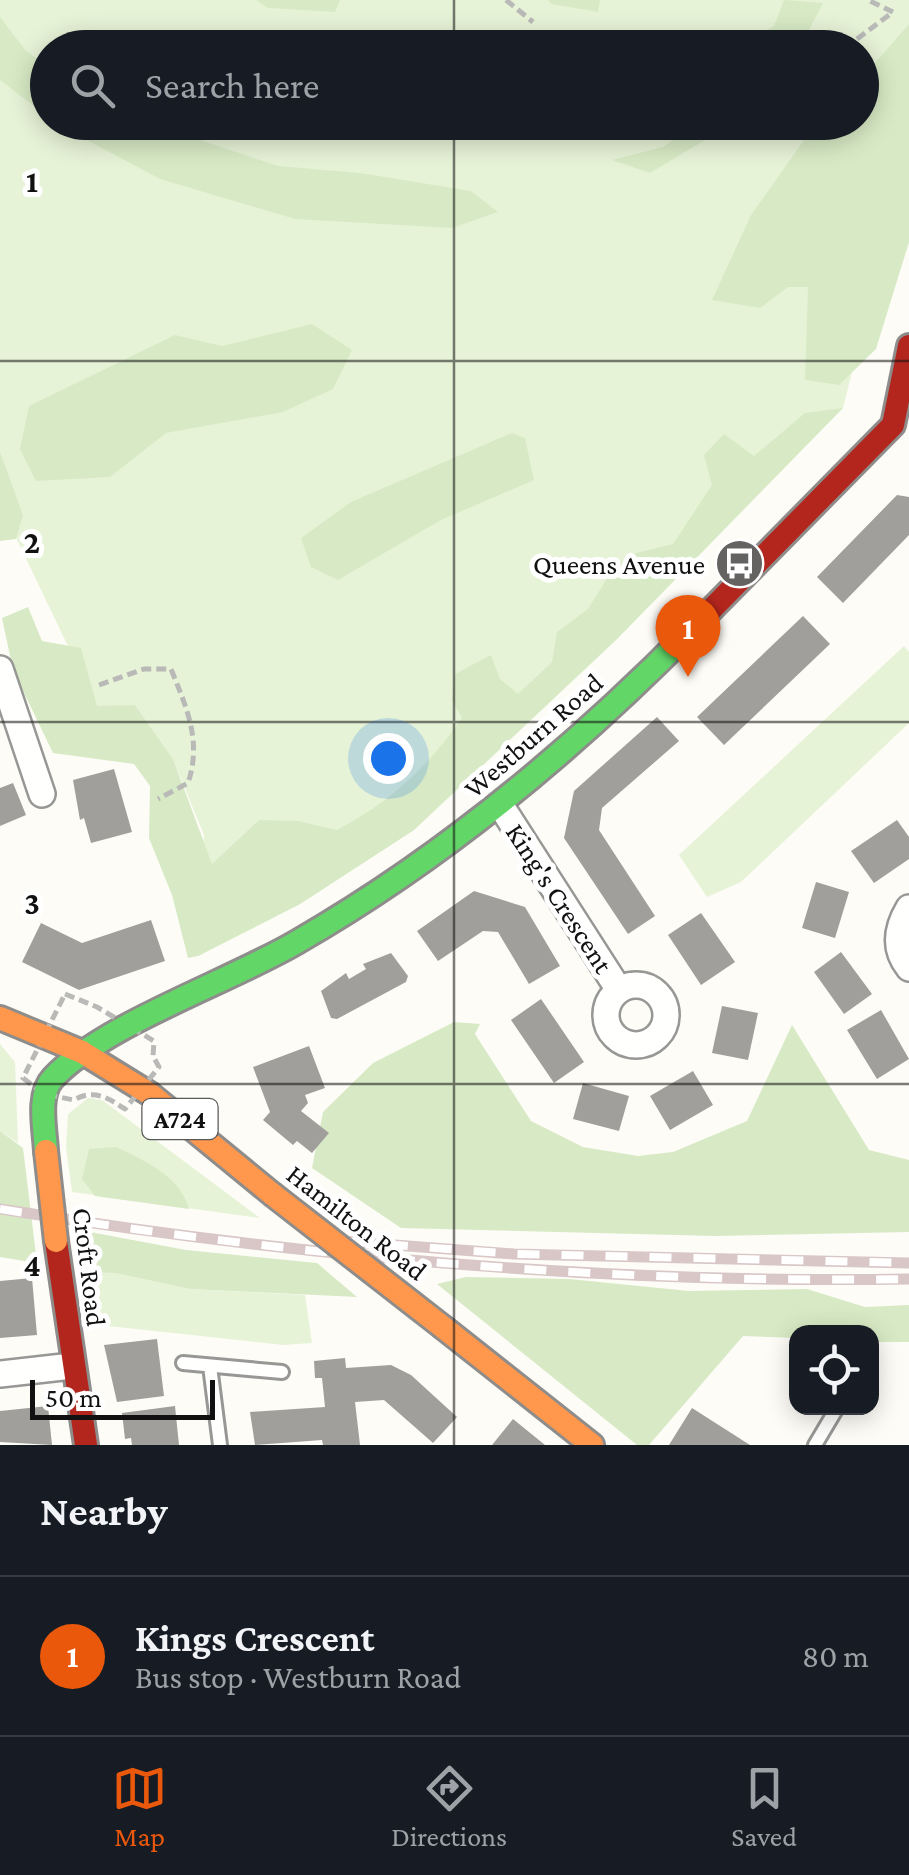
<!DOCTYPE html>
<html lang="en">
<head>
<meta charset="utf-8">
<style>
	:root { --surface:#171b24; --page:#20242c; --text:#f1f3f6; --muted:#9ea1a6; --line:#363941; --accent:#ea580c }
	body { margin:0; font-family:"Crimson Pro",serif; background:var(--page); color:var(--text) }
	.controls { position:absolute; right:30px; bottom:30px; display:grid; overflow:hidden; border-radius:20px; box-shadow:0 5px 25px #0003 }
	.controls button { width:90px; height:90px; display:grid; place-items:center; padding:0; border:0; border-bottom:2px solid var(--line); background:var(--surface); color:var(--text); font:50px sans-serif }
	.scale { position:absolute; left:30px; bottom:25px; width:185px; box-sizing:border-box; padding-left:10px; border:5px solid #111; border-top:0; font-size:28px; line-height:35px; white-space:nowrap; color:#111; -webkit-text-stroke:8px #fff; paint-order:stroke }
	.you { position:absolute; left:388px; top:758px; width:35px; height:35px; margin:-25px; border:8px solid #fff; border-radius:50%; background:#1a73e8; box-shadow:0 0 0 15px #1a73e833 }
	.badge { display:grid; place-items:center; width:65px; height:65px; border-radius:50%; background:var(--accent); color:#fff; font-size:32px; font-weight:700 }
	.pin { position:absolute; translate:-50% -82px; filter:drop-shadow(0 2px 5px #0008) }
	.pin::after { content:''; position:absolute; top:52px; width:35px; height:30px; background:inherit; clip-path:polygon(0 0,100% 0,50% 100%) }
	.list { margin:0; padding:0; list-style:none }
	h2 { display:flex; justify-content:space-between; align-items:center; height:130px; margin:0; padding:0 40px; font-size:42px }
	h2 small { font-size:32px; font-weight:400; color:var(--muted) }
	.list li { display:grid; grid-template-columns:65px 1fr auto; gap:30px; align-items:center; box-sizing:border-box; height:160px; padding:0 40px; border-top:2px solid var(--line) }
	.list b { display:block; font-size:38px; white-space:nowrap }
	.list p { margin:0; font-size:32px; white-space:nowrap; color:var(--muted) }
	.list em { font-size:32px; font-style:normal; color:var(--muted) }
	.icon { flex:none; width:55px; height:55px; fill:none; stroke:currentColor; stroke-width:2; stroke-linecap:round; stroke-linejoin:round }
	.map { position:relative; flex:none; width:909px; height:1445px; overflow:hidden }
	.search { position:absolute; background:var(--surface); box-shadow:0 5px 25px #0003; left:30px; right:30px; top:30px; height:110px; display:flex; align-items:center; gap:25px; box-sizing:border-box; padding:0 35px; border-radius:55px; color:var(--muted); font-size:38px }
	.sheet { height:290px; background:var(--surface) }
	nav { display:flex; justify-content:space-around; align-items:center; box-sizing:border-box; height:140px; border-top:2px solid var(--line); background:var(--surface); font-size:28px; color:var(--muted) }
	nav a { display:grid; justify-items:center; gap:5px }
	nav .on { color:var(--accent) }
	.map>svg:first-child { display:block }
	.green { fill:#e7f3d7; fill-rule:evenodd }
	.forest { fill:#d8eac5 }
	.building { fill:#a19f9c }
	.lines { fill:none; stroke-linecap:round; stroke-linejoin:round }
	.lane-casing { stroke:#979795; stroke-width:18 }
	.street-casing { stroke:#979795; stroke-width:30 }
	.fast-casing { stroke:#8e8d8b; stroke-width:28 }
	.slow-casing { stroke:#8e8d8b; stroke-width:28 }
	.jam-casing { stroke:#8e8d8b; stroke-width:28 }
	.path { stroke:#b9b9b8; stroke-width:5; stroke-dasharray:10 5; stroke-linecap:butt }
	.lane { stroke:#fffffe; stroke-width:12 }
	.street { stroke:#fffffe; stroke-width:25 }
	.fast { stroke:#63d668; stroke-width:22 }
	.slow { stroke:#ff974d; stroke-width:22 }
	.jam { stroke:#b3261e; stroke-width:22 }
	.rail-casing { stroke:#d9c6c7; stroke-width:11 }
	.rail { stroke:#fff; stroke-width:8; stroke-dasharray:22; stroke-linecap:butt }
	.slow-bridge-casing { stroke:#8e8d8b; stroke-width:28; stroke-linecap:butt }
	.slow-bridge { stroke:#ff974d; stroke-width:22 }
	.grid { fill:none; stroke:#111; stroke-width:2.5; stroke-opacity:0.55 }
	.labels { text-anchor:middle; stroke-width:10; stroke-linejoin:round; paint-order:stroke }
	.shield { fill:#fff; stroke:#585858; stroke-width:2.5 }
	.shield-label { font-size:25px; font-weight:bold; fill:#111 }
	.poi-label { font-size:28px; fill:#111; stroke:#fff; text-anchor:end }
	.street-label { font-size:28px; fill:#111; stroke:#fff }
	.grid-label { font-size:32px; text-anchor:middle; font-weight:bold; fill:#111; stroke:#fff; stroke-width:10; stroke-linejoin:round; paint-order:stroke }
</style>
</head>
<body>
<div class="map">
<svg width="909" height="1445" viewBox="0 0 909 1445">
	<rect width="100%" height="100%" fill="#fdfcf7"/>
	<path class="green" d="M0,0H909V148L843,408L617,639L414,830L300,904L198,956L204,835L173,759L135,705L97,707L0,504ZM48,48H862V122H48Z
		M904,646L909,652V723L741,882L707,897L679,855Z
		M0,1044L15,1062L18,1143L0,1131Z
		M88,1098L102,1100L260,1218L72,1192L66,1147L68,1114Z
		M78,1272L115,1273L190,1289L305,1295L312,1343L283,1345L90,1324L80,1300Z"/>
	<path class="forest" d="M256,0H340L335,12L268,8Z
		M548,0H600L598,12L551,4Z
		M784,0L823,3L800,47H740L774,26Z
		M0,17L26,51L47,66V116L0,80Z
		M909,24V242L876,349L839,385L805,380L808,287H788L760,308L712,300L751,215L814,126L818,123L862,122V78Z
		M698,122L733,123L650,173L612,160L663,147Z
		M55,123H149L278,166L360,173L471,191L498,212L452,228L295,219L160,179Z
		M312,324L352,350L333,389L283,412L166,433L110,477L36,481L20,449L29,406L175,335L222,346Z
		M843,408L617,639L414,830L300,904L198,956L188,958L172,895L149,838L150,786L134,764L53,753L13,670L2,618L28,607L42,641L81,648L97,706L135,705L173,759L212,864L259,820L298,821L337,830C390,802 428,767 462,718L452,700L455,674L491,655L500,679L518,694L552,662L557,632L588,609L609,575L628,555L673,544L712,485L704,455L724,434L754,456L805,413Z
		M512,433L525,438L534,480L441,520L338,580L311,567L301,538L351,502Z
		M0,452L23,515L16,539L0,541Z
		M454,1022L480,1024L475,1034L531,1121L583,1147L638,1156L673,1152L747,1121L792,1025L869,1150L909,1160V1232L715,1236L401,1228L312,1168L323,1112L373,1063Z
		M0,1131L23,1148L37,1263L0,1257Z
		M116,1147C145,1161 180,1176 189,1209L95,1196L82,1179L89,1149Z
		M74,1229L186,1250L317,1263L357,1297L190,1289L115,1273L78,1272Z
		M466,1277L569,1279L689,1291L807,1289L865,1307L909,1305V1342H872V1332H796V1338L743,1336L649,1445H637L437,1284Z"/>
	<path class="building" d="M897,495L909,497V535L843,603L817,577Z
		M803,616L830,644L724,745L697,717Z
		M657,717L679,741L602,808L599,830L655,916L628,934L564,838L574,791Z
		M114,769L132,832L91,843L84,818L80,820L73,780Z
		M13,783L26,815L0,826V788Z
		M897,820L909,837V859L874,883L851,851Z
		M816,882L849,892L835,938L802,928Z
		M474,891L525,907L560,966L529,984L498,932L483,931L438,961L417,931Z
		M701,913L735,962L701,985L668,935Z
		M151,920L165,961L79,990L22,962L41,923L82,943Z
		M841,952L872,994L844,1014L814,972Z
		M391,953L408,976L406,982L337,1019L331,1018L321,991L346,973L349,979L366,969L363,964Z
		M541,999L584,1062L554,1083L511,1020Z
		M722,1006L758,1013L748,1060L712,1053Z
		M881,1010L909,1059L877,1079L847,1030Z
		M309,1046L325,1088L305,1095L308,1103L301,1111L329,1133L312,1153L297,1141L293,1145L263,1120L270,1112L253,1067Z
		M693,1071L713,1105L670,1130L650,1096Z
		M583,1083L629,1096L619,1131L573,1119Z
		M32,1278L37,1335L0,1338V1281Z
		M157,1339L164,1396L117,1402L104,1345Z
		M345,1358L346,1368L391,1365L411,1375L457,1417L433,1443L384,1400L355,1402L360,1445H323L322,1440L255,1445L250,1412L325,1407L322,1378H315L314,1361Z
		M48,1406L52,1445L0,1442V1411Z
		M175,1406L179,1445H132L131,1438L125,1439L122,1413Z
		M692,1408L750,1445H669Z
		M513,1419L545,1445H492Z"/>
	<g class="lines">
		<defs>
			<path id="lane" d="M183,1363L282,1372
				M210,1366L220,1445
				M815,1445L837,1408"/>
			<path id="street" d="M0,669L42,794
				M501,806L619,990
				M909,908C897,928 893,948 909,968
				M606 1015a30 30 0 1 1 60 0a30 30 0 1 1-60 0Z
				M0,1374L72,1366"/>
			<path id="fast" d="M46,1151C45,1129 37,1095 53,1078C104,1024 229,982 297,942C445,857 574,749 693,628"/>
			<path id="slow" d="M0,1018L82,1052L150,1094L272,1194
				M444,1328L592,1445"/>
			<path id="jam" d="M693,628L893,425L909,346
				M56,1241L86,1445"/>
		</defs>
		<use href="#lane" class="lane-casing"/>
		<use href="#street" class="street-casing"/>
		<use href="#fast" class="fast-casing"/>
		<use href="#slow" class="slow-casing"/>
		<use href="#jam" class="jam-casing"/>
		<path class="path" d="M506,0L533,22
			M845,48L893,12L868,0
			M99,685L144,669H171C187,709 202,741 188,783L158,799
			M65,994L97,1007L154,1041L153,1056L159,1067L125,1109C107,1097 93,1089 74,1100L44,1094L23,1078Z"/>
		<use href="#lane" class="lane"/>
		<use href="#street" class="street"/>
		<use href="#fast" class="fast"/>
		<use href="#slow" class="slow"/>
		<use href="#jam" class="jam"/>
		<defs>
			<path id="rail" d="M0,1209C301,1257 604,1284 909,1279
				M342,1241L514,1254L909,1263"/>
		</defs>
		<use href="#rail" class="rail-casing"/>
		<use href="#rail" class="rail"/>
		<defs>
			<path id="slow-bridge" d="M46,1151L56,1241
				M272,1194L444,1328"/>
		</defs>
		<use href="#slow-bridge" class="slow-bridge-casing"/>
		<use href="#slow-bridge" class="slow-bridge"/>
	</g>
	<path class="grid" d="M454,0V48M454,122V1445M0,361H909M0,722H909M0,1084H909"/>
	<defs>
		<symbol id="bus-disc" viewBox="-11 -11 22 22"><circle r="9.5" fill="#646362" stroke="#fff"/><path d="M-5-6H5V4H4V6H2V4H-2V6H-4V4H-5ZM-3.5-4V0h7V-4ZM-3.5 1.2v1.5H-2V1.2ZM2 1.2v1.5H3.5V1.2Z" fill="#fff"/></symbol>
	</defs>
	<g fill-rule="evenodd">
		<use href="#bus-disc" x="712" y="536" width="55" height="55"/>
	</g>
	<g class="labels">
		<rect class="shield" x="142.5" y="1099" width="75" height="40" rx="8"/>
		<g class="shield-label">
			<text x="180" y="1128">A724</text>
		</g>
		<g class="poi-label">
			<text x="705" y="574">Queens Avenue</text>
		</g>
		<g class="street-label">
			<text transform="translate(533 735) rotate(-41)" y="10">Westburn Road</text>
			<text transform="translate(560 898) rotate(57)" y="10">King's Crescent</text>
			<text transform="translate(357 1222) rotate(38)" y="10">Hamilton Road</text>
			<text transform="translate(90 1267) rotate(83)" y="10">Croft Road</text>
		</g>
	</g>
	<g class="grid-label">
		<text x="32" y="192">1</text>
		<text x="32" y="553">2</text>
		<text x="32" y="914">3</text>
		<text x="32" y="1276">4</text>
	</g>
</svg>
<div class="controls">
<button><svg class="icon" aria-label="locate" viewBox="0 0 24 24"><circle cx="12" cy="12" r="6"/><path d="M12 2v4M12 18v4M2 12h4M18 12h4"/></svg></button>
</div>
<div class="scale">50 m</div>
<div class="you"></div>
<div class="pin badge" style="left:688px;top:677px">1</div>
<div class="search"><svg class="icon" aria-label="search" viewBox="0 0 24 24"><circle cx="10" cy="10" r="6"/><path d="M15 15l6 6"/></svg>Search here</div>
</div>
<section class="sheet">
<h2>Nearby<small></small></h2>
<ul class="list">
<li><span class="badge">1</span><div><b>Kings Crescent</b><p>Bus stop · Westburn Road</p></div><em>80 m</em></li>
</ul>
</section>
<nav>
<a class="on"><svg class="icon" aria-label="map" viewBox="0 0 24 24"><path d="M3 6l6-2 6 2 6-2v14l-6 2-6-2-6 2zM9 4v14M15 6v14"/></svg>Map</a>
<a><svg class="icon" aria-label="directions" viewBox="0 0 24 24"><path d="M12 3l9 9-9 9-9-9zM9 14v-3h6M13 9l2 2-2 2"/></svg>Directions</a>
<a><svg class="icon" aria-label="saved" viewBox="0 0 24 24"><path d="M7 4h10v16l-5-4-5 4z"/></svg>Saved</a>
</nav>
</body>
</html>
